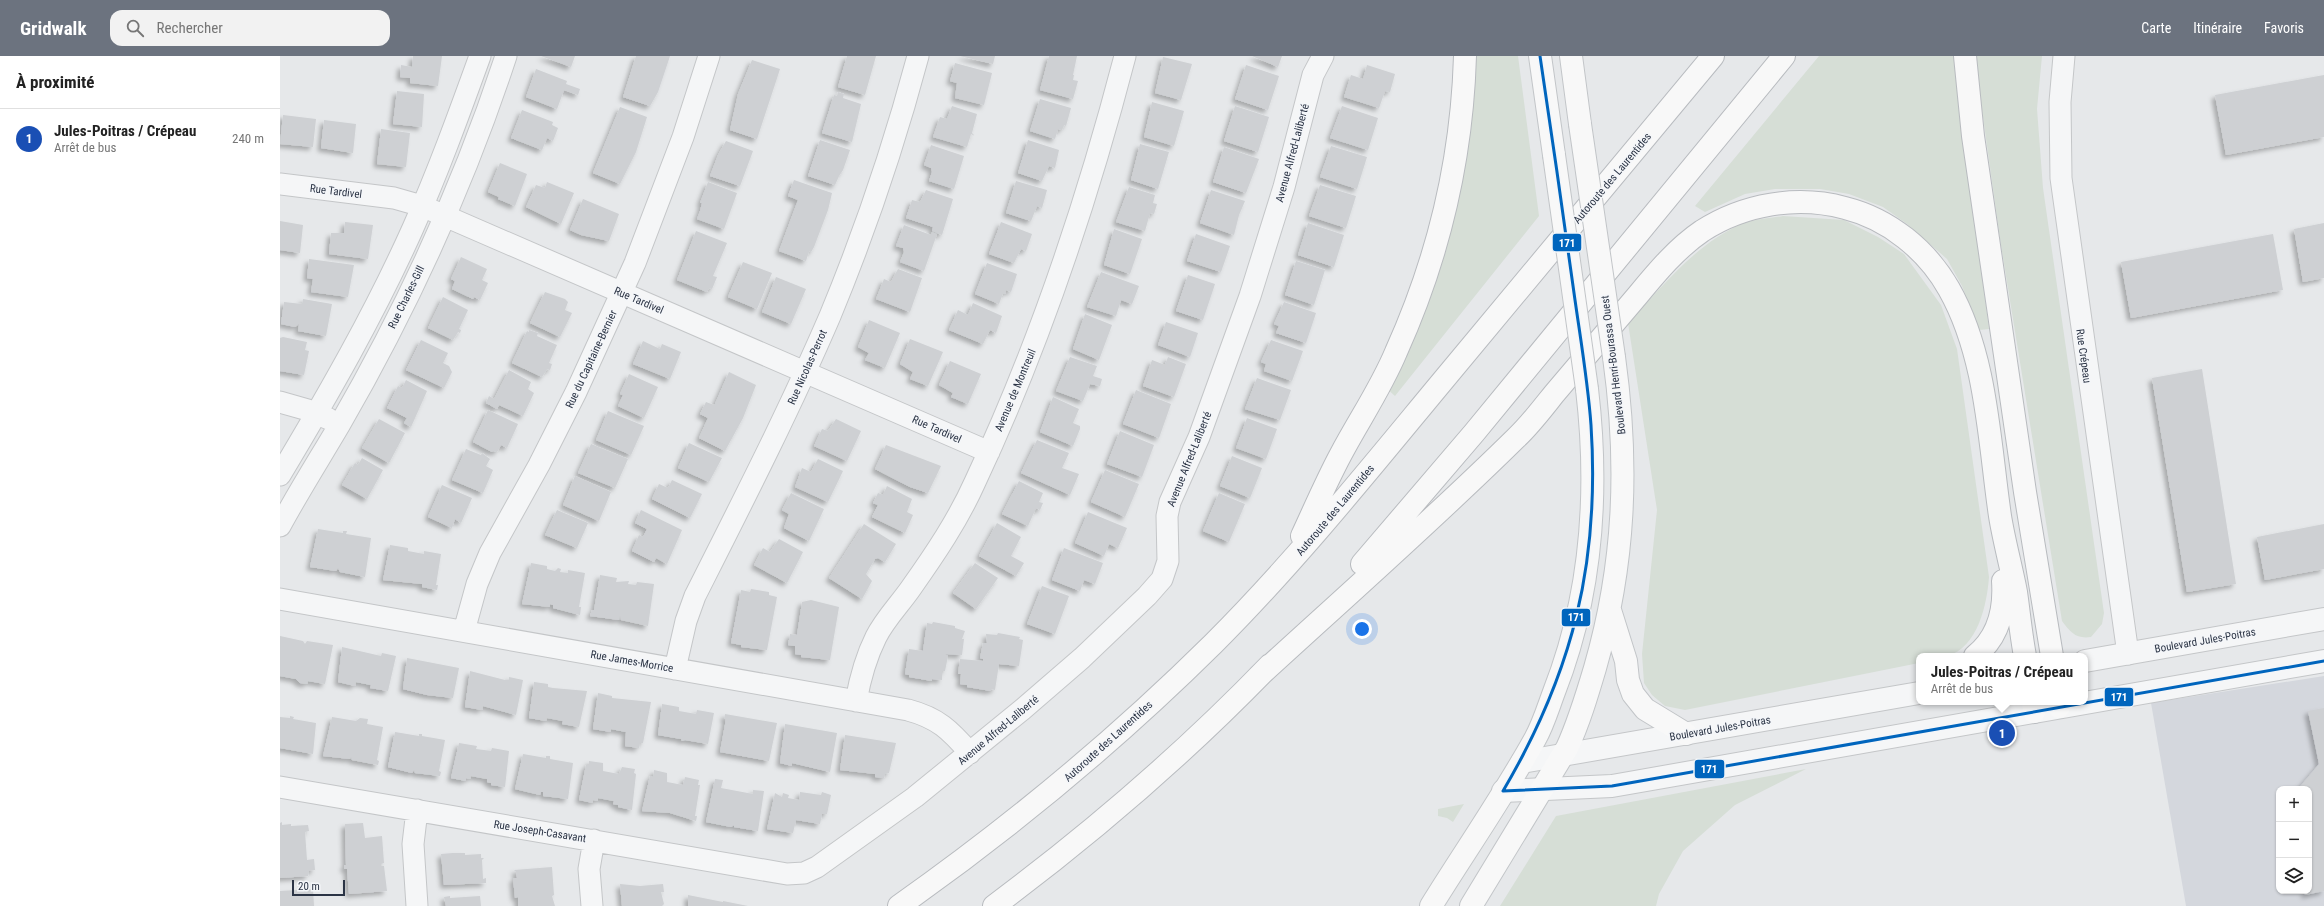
<!DOCTYPE html>
<html lang="fr">
<head>
<meta charset="utf-8">
<style>
	:root { --surface:#fff; --page:#f2f2f2; --text:#222; --muted:#767676; --line:#e0e0e0; --accent:#6c737f }
	body { margin:0; font-family:"Roboto Condensed",sans-serif; background:var(--page); color:var(--text) }
	.controls { position:absolute; right:12px; bottom:12px; display:grid; overflow:hidden; border-radius:8px; box-shadow:0 1px 3px #0004 }
	.controls button { width:36px; height:36px; display:grid; place-items:center; padding:0; border:0; border-bottom:1px solid var(--line); background:var(--surface); color:var(--text); font:20px sans-serif }
	.scale { position:absolute; left:12px; bottom:10px; width:53px; box-sizing:border-box; padding-left:4px; border:2px solid #2b3445; border-top:0; font-size:11px; line-height:14px; white-space:nowrap; color:#2b3445; -webkit-text-stroke:3px #f4f6f9; paint-order:stroke }
	.you { position:absolute; left:1082px; top:573px; width:14px; height:14px; margin:-10px; border:3px solid #fff; border-radius:50%; background:#1a73e8; box-shadow:0 0 0 6px #1a73e833 }
	.badge { display:grid; place-items:center; width:26px; height:26px; border-radius:50%; background:var(--accent); color:#fff; font-size:13px; font-weight:700 }
	.pin { position:absolute; translate:-50% -50%; border:2px solid #fff; box-shadow:0 1px 4px #0006 }
	.popup { position:absolute; left:1636px; top:597px; width:172px; height:52px; box-sizing:border-box; display:grid; place-content:center; border-radius:8px; background:var(--surface); filter:drop-shadow(0 1px 3px #0005); font-size:13px; white-space:nowrap; color:var(--muted) }
	.popup b { font-size:15px; color:var(--text) }
	.popup::after { content:''; position:absolute; left:50%; top:100%; margin-left:-8px; border:8px solid transparent; border-top-color:var(--surface) }
	.list { margin:0; padding:0; list-style:none }
	h2 { display:flex; justify-content:space-between; align-items:center; height:52px; margin:0; padding:0 16px; font-size:17px }
	h2 small { font-size:13px; font-weight:400; color:var(--muted) }
	.list li { display:grid; grid-template-columns:26px 1fr auto; gap:12px; align-items:center; box-sizing:border-box; height:60px; padding:0 16px; border-top:1px solid var(--line) }
	.list b { display:block; font-size:15px; white-space:nowrap }
	.list p { margin:0; font-size:13px; white-space:nowrap; color:var(--muted) }
	.list em { font-size:13px; font-style:normal; color:var(--muted) }
	.icon { flex:none; width:22px; height:22px; fill:none; stroke:currentColor; stroke-width:2; stroke-linecap:round; stroke-linejoin:round }
	.map { position:relative; flex:none; width:2044px; height:850px; overflow:hidden }
	header { display:flex; align-items:center; gap:24px; box-sizing:border-box; height:56px; padding:0 20px; background:var(--accent); color:#fff }
	header strong { font-size:19px }
	nav { display:flex; gap:22px; margin-inline-start:auto; font-size:14px }
	.search { width:280px; height:36px; background:var(--page); display:flex; align-items:center; gap:10px; box-sizing:border-box; padding:0 14px; border-radius:12px; color:var(--muted); font-size:15px }
	main { display:flex }
	aside { flex:1; background:var(--surface) }
	.map>svg:first-child { display:block }
	.built { fill:#d4d7dd; fill-rule:evenodd }
	.green { fill:#d6ded6 }
	.building { fill:#ced0d3; filter:url(#shadow) }
	.lines { fill:none; stroke-linecap:round; stroke-linejoin:round }
	.minor-casing { stroke:#c4c6c8; stroke-width:23 }
	.tertiary-casing { stroke:#c4c6c8; stroke-width:24 }
	.primary-casing { stroke:#c2c5c8; stroke-width:24 }
	.motorway-casing { stroke:#b8bbbf; stroke-width:24 }
	.minor { stroke:#f5f6f7; stroke-width:21 }
	.tertiary { stroke:#f5f6f7; stroke-width:22 }
	.primary { stroke:#f8f8f8; stroke-width:22 }
	.motorway { stroke:#f8f8f8; stroke-width:22 }
	.primary-bridge-casing { stroke:#c2c5c8; stroke-width:24; stroke-linecap:butt }
	.primary-bridge { stroke:#f8f8f8; stroke-width:22 }
	.bus-1-casing { stroke:#f4f6f9; stroke-width:6 }
	.bus-1 { stroke:#0065bd; stroke-width:3 }
	.labels { text-anchor:middle; stroke-width:3; stroke-linejoin:round; paint-order:stroke }
	.street-label { font-size:11px; fill:#2b3445; stroke:#f4f6f9 }
	.line-badge { stroke:#f4f6f9; stroke-width:1.5 }
	.badge-label { font-size:11px; text-anchor:middle; font-weight:bold; fill:#fff }
</style>
</head>
<body>
<header>
<strong>Gridwalk</strong>
<div class="search"><svg class="icon" aria-label="search" viewBox="0 0 24 24"><circle cx="10" cy="10" r="6"/><path d="M15 15l6 6"/></svg>Rechercher</div>
<nav><a>Carte</a><a>Itinéraire</a><a>Favoris</a></nav>
</header>
<main>
<aside>
<h2>À proximité<small></small></h2>
<ul class="list">
<li><span class="badge" style="background:#1a4fb4">1</span><div><b>Jules-Poitras / Crépeau</b><p>Arrêt de bus</p></div><em>240 m</em></li>
</ul>
</aside>
<div class="map">
<svg width="2044" height="850" viewBox="0 0 2044 850">
	<defs>
		<filter id="shadow"><feDropShadow dx="-3.5" dy="3.5" stdDeviation="2" flood-color="#0004"/></filter>
	</defs>
	<rect width="100%" height="100%" fill="#e6e8ea"/>
	<path class="built" d="M2044,620V850H1906L1871,647ZM1999,733H2029V835H1999Z"/>
	<path class="green" d="M1190,0H1238L1259,160L1115,340L1106,332L1143,250Z
		M1539,0H1674L1709,273L1699,274L1682,230L1667,203L1627,168L1603,151L1569,138L1540,133H1495L1465,138L1425,156L1415,150Z
		M1697,0H1762L1757,53L1763,132L1824,557L1822,568L1811,581C1796,583 1791,577 1782,565L1720,183L1697,18Z
		M1503,160L1564,164L1598,181L1624,198L1661,249L1677,293L1709,521C1707,548 1698,592 1667,600C1659,602 1647,600 1639,600V607L1405,654L1385,650L1372,639L1364,627L1362,598L1377,454L1348,267C1382,231 1417,186 1464,167C1476,163 1491,162 1503,160Z
		M1526,713L1455,749L1403,795L1379,838L1376,850H1220L1276,760Z
		M1184,748L1173,766L1167,762L1158,760V753Z"/>
	<path class="building" d="M133,0H162L158,30L130,27V22L120,21L121,9L132,11Z
		M261,0H295L291,11Z
		M356,0H390L378,36L370,50L343,41Z
		M567,0H596L585,39L558,31Z
		M680,0H715L713,8Z
		M769,0H797L793,19H794L793,24L798,25L793,43L760,34Z
		M972,0H1002L998,11Z
		M883,1L912,8L901,44L875,37Z
		M472,4L500,13L477,83L450,74L458,38Z
		M675,7L712,17L704,49L675,42L677,27L670,25Z
		M966,9L999,20L988,54L955,43Z
		M1087,9L1115,18L1110,36L1105,35L1099,52L1064,41L1071,19L1083,23Z
		M256,13L287,25L286,28L300,33L298,39L284,34L277,53L246,41Z
		M2044,19V81L1946,99L1935,39Z
		M117,35L144,38L142,71L113,68Z
		M558,36L564,38L563,42L581,48L572,86L542,77L554,39L557,40Z
		M760,43L791,52L786,70L784,69L782,74L778,73L775,83L750,75Z
		M872,46L904,55L894,90L864,81Z
		M672,50L697,58L692,77L695,80L691,78L687,91L653,81L660,61L667,63Z
		M955,50L989,61L978,96L944,85Z
		M1062,50L1098,62L1088,94L1050,82Z
		M340,51L367,61L356,96L340,128L313,117Z
		M242,54L273,66L272,69L278,72L273,85L267,82L262,94L231,82Z
		M3,59L36,63L33,91L0,88Z
		M44,64L76,68L73,97L41,92Z
		M101,73L130,77L126,111L97,108Z
		M540,84L570,94L563,114L559,120L555,129L528,120Z
		M748,84L779,94L775,112L769,110L762,125L738,117Z
		M446,85L473,95L460,130L430,120L438,99Z
		M860,88L889,96L878,133L851,124Z
		M651,89L684,100L674,133L649,125L652,116L651,112L644,109Z
		M1051,90L1087,101L1077,133L1040,121Z
		M944,91L979,103L966,137L933,126Z
		M220,107L247,118L235,150L218,143L219,141L208,136Z
		M514,124L552,137L548,154L534,191L531,196L529,195L526,205L499,195L518,144L508,140Z
		M736,125L767,134L762,152L757,150L751,165L726,157Z
		M267,126L294,137L281,168L246,151L256,129L265,132Z
		M428,126L457,137L444,173L417,163L420,155L422,147H420Z
		M1040,129L1076,140L1066,172L1029,160Z
		M849,131L875,139L873,147L877,148L874,158L870,157L865,175L836,166Z
		M646,134L673,143L662,179L652,175L653,171L626,162L632,144L640,146Z
		M931,134L965,145L959,159L954,179L920,167Z
		M303,143L339,158L329,185L301,179L290,174Z
		M0,165L23,169L20,197L0,194Z
		M65,166L93,169L88,203L49,198L51,177H64Z
		M721,166L752,178L746,195L741,193L734,207L709,198Z
		M1028,167L1064,179L1054,211L1018,199Z
		M2044,167V222L2023,226L2014,173Z
		M624,169L651,179L652,176L657,178L644,215L620,206L624,196L623,192L616,190Z
		M834,173L862,183L850,218L824,209Z
		M416,175L447,187L433,220L437,221L432,233L429,232L427,236L397,224Z
		M916,178L950,190L941,216L907,205Z
		M1993,178L2003,234L1851,262L1841,206Z
		M181,201L207,213L202,224L208,227L200,244L194,241L193,243L172,233L175,225L171,223Z
		M29,203L74,209L68,241L31,236L33,223L27,222Z
		M1016,205L1045,214L1034,249L1005,239Z
		M463,206L492,217L477,253L448,241Z
		M707,207L737,218L731,236L726,234L725,238L723,237L719,248L695,238Z
		M618,213L642,222L630,256L596,243L604,223L611,226Z
		M821,216L859,230L852,248L841,244L836,260L807,251Z
		M908,219L935,228L923,264L896,255Z
		M496,221L526,233L511,268L482,256Z
		M265,236L285,243L288,246L285,254L292,257L280,281L250,267Z
		M163,241L188,254L179,273L181,274L180,277L178,276L173,284L148,272Z
		M23,243L52,248L46,280L18,275L19,268L15,271L1,268L4,246L22,248Z
		M1004,246L1036,257L1026,287L996,277L999,270L994,268Z
		M693,247L722,260L716,277L710,274L703,288L669,274L678,254L688,259Z
		M805,258L832,269L819,304L793,293Z
		M589,264L620,277L605,312L585,304L589,297L578,291Z
		M886,266L918,277L910,301L878,289Z
		M249,274L258,277L257,280L277,289L269,307L272,308L270,314L267,313L262,321L232,307L247,275L249,276Z
		M3,281L27,286L25,294L29,295L24,319L0,315V282Z
		M630,283L663,296L648,330L630,323L633,316L620,308Z
		M141,284L168,297L163,307L169,310L172,316L164,332L126,314Z
		M991,284L1023,295L1012,325L984,315L986,308L981,306Z
		M363,285L380,293L382,288L401,296L390,323L353,308Z
		M790,301L817,310L813,320L822,323L820,330L810,328L803,345L776,335Z
		M888,301L906,308L894,341L863,330L872,304L885,309Z
		M670,305L701,318L688,348L671,341L673,337L659,329Z
		M1922,313L1956,528L1907,536L1872,322Z
		M229,314L251,326L248,333L254,337L243,360L219,349L217,353L206,347L209,340L214,343Z
		M449,316L476,329L463,362L445,395L419,382L428,362L420,358L426,346L434,349L435,348Z
		M349,318L378,331L364,362L338,350L343,339L340,338Z
		M977,322L1011,334L1000,364L965,353Z
		M126,324L147,335L131,371L124,367L127,362L107,352L118,330L122,332Z
		M856,334L891,348L879,382L843,368Z
		M773,341L799,353L793,367L800,370V373L793,390L760,376Z
		M208,354L238,368L227,392L221,389L217,396L213,395L212,396L193,386Z
		M328,355L364,370L351,399L316,384Z
		M967,362L997,373L986,403L956,392Z
		M99,363L125,377L109,407L82,392Z
		M556,363L581,375L567,405L534,390L542,373L548,375Z
		M840,375L874,389L862,421L827,408Z
		M757,384L789,397L782,412L799,418L790,439L741,417Z
		M409,387L442,402L429,426L398,412Z
		M311,388L348,403L335,432L298,417Z
		M606,389L661,410L648,437L630,431L595,413Z
		M186,393L201,399L202,397L210,403L206,410L213,414L203,437L172,424Z
		M952,400L982,412L970,442L940,430Z
		M82,402L103,414L87,443L62,429L75,407L78,409Z
		M538,403L563,415L548,446L515,431L522,412L531,416Z
		M825,414L859,428L845,461L811,446Z
		M295,420L331,436L319,465L283,449Z
		M392,424L422,438L410,462L372,443L379,428L388,432Z
		M739,425L763,437L759,446L763,447L760,454L756,452L748,470L722,458Z
		M162,429L192,442L181,467L175,463L172,472L148,461Z
		M607,430L632,443L627,456L633,459L625,477L592,461L598,449L593,447L598,437L603,439Z
		M511,437L544,453L529,485L504,472L509,458L502,454Z
		M939,437L965,448L949,486L923,475Z
		M277,454L308,467L297,492L265,479Z
		M361,454L402,474L387,508L376,502L374,506L352,495L359,479L363,481L367,473L355,467Z
		M808,456L847,472L838,492L829,488L824,500L795,487Z
		M717,467L741,481L731,500L744,507L736,520L699,500Z
		M584,468L616,488L605,506L598,502L595,503L586,518L592,525L582,543L549,522Z
		M2044,468V513L1985,524L1977,481Z
		M38,473L63,477V475H67L66,478L91,482L85,521L60,516L58,512L56,515L30,511Z
		M499,483L523,496L507,527L474,509L483,492L490,496Z
		M110,489L128,492V495L144,498V495L161,498L156,529H158L157,534L142,531V528L103,524Z
		M784,492L823,507L815,528L804,524L800,535L772,524Z
		M251,507L267,510V513L275,515L278,512L281,513L280,516L288,517V514L305,517L299,551H301L300,559L273,552V549L270,548V551L242,548Z
		M695,507L718,522L696,553L673,537Z
		M320,519L337,522L336,526L349,525L348,528L356,529L357,526L374,528L368,570L341,564L340,560L339,564L310,560L312,554H314Z
		M762,530L789,540L775,578L747,568Z
		M471,533L489,536V539L497,541L487,594L461,591V589L451,587L461,534L470,536Z
		M531,544L559,551L550,604L521,601V599L515,598V590L508,589L510,578L517,579L522,546Z
		M653,566L675,570V572L685,575L682,583H684L682,599L665,598L668,600L665,615H662V624L652,623V625L629,621V619L625,618L629,593L643,595L647,567L652,568Z
		M718,577L740,581L739,583L743,584L739,610L719,608L715,634L711,633V635L687,631V629L680,628L681,618H678L680,603L703,605V603L700,602L703,587H707L706,578L717,579Z
		M0,580L23,585L25,588L27,585L53,589L45,628L28,625L27,628L20,627L16,623L0,620Z
		M62,591L101,600L102,597L116,600L108,635L90,632L91,629L76,626L75,630L58,626Z
		M127,602L179,612L173,642L147,639L123,633Z
		M190,615L225,624H229V621L243,624L236,659L203,650L202,654L185,651Z
		M254,626L268,628V631L273,632L307,635L299,671L282,668L283,665L267,662L266,665L249,662Z
		M318,637L332,640V642L371,646L363,687H360L359,692L345,690L346,676L331,673V676L313,673Z
		M382,648L399,651V655L416,658L417,654L434,657L428,688L405,684L402,685L401,683L378,679Z
		M2044,652V835L2025,839L2024,835H2029V733H2018L2039,708L2028,655Z
		M445,658L497,667L489,705L440,696L446,663H444Z
		M10,660L14,661L13,663L36,667L33,698L0,692V661L10,662Z
		M52,661L76,665L80,662L88,663L87,668L103,671L97,704L99,705L98,709L72,704L71,701L70,703L43,700Z
		M505,668L557,677L550,716L512,707V710L500,707Z
		M115,676L139,680V678H142V680L165,684L159,715L161,716L160,720L135,717L134,714L132,717L108,711Z
		M565,679L616,687L609,717L605,718L604,722L595,721V718L560,714Z
		M179,687L197,690L196,693L204,694L211,695L212,692L229,695L225,731L211,729V727L207,726V723L191,720L190,723L186,722V725L171,722Z
		M243,698L266,702V700H270V703L293,707L288,743L263,740V736H261L260,739L235,733Z
		M309,705L323,707V715L339,718L342,711L355,713L354,717L356,718L352,754L338,751V749L333,748L334,745L318,742V745L313,744V747L299,744L306,709H309Z
		M374,714L387,717V726L403,729L405,721L419,724L418,729H420L415,760H417L416,765L390,757L362,755L370,720L373,721Z
		M435,723L443,724L441,732L473,738V734L484,735L478,775L454,771V769L451,771L426,766Z
		M520,736L541,739L542,736L551,739L547,758H542L540,768L516,764L513,777L487,773L495,737L502,741L503,737L509,739L508,742L519,744Z
		M2,766V769L11,768V770L28,769L29,775L25,776L27,804L34,803L35,814L29,815L28,820L0,822V767Z
		M83,767L85,782L102,780L104,807L101,808V810H104L107,835L69,838L67,813H64V809H66L65,768Z
		M173,797H185V799L201,798V802H204L202,804L203,823L206,822V827L164,829L161,798Z
		M272,811L274,839L272,840L275,850H238V841L235,842L233,822H237L236,816L234,814Z
		M340,828L360,830L383,828L384,836H381L384,848L382,850H342Z
		M33,833L34,850H0V835Z
		M408,839L443,846V845L468,850H408Z
		M170,840V842L200,840L201,850H166L164,841Z"/>
	<g class="lines">
		<defs>
			<path id="minor" d="M1784,0L1780,46L1781,122L1848,598
				M0,128L114,142L142,150L709,396
				M0,346L28,354L49,363
				M0,419C48,339 95,257 133,172C158,116 179,58 200,0
				M0,470C19,435 40,402 60,368C127,252 184,128 226,0
				M0,543L628,654C658,662 670,674 690,697
				M184,575L197,528L210,497L259,409L296,336L355,207L403,81L429,0
				M395,613L406,565L415,540C462,447 509,355 550,260C584,178 615,86 638,0
				M576,645C580,623 586,601 596,581C605,563 620,548 631,532C655,498 678,464 695,426C759,290 807,146 845,0
				M0,731L507,818L524,817L537,811L635,741L743,653L802,602L867,540L882,523L888,505L887,460L890,446L919,381L970,240L1004,131L1033,19L1043,0
				M137,850L133,788L137,754
				M312,850L309,813L314,784"/>
			<path id="tertiary" d="M1805,605L2044,563
				M1242,706L1639,637
				M1223,735L1332,730L2044,605"/>
			<path id="primary" d="M1260,0L1274,99
				M1291,0L1300,68
				M1330,554L1346,605L1348,624L1353,638L1365,653L1406,678
				M1151,850C1185,795 1223,741 1255,683C1263,669 1268,652 1274,636C1312,539 1319,435 1307,333
				M1191,850L1287,692C1299,666 1307,639 1315,612C1345,508 1349,409 1334,301"/>
			<path id="motorway" d="M1685,0L1693,80L1745,436L1772,600
				M1022,480C1035,452 1047,424 1061,398C1079,364 1101,332 1116,296C1158,203 1182,103 1185,0
				M1082,508L1194,377L1504,0
				M1695,600C1719,581 1725,554 1723,525
				M979,620C1065,541 1153,464 1236,382C1250,369 1262,353 1274,338C1302,305 1330,272 1358,239C1377,216 1397,192 1422,175C1464,148 1517,139 1565,152C1609,163 1647,194 1669,233C1707,300 1709,385 1720,460C1724,485 1731,510 1736,536C1739,557 1741,579 1745,600
				M1753,646L1754,656
				M1779,646V651
				M619,850C731,771 836,684 933,588C1013,508 1084,420 1156,333C1249,222 1341,111 1433,0
				M714,850C812,777 905,697 990,609"/>
		</defs>
		<use href="#minor" class="minor-casing"/>
		<use href="#tertiary" class="tertiary-casing"/>
		<use href="#primary" class="primary-casing"/>
		<use href="#motorway" class="motorway-casing"/>
		<use href="#minor" class="minor"/>
		<use href="#tertiary" class="tertiary"/>
		<use href="#primary" class="primary"/>
		<use href="#motorway" class="motorway"/>
		<defs>
			<path id="primary-bridge" d="M1300,68L1334,301
				M1274,99L1307,333"/>
		</defs>
		<use href="#primary-bridge" class="primary-bridge-casing"/>
		<use href="#primary-bridge" class="primary-bridge"/>
		<defs>
			<path id="bus-1" d="M1223,735L1332,730L2044,605
				M1223,735C1293,616 1320,507 1311,369C1308,327 1301,286 1295,244C1284,163 1272,81 1260,0"/>
		</defs>
		<use href="#bus-1" class="bus-1-casing"/>
		<use href="#bus-1" class="bus-1"/>
	</g>
	<g class="labels">
		<g class="street-label">
			<text transform="translate(1012 97) rotate(-75)" y="4">Avenue Alfred-Laliberté</text>
			<text transform="translate(1332 122) rotate(-50)" y="4">Autoroute des Laurentides</text>
			<text transform="translate(56 135) rotate(7)" y="4">Rue Tardivel</text>
			<text transform="translate(126 241) rotate(-64)" y="4">Rue Charles-Gill</text>
			<text transform="translate(359 244) rotate(23)" y="4">Rue Tardivel</text>
			<text transform="translate(1804 300) rotate(82)" y="4">Rue Crépeau</text>
			<text transform="translate(311 303) rotate(-65)" y="4">Rue du Capitaine-Bernier</text>
			<text transform="translate(1333 309) rotate(-97)" y="4">Boulevard Henri-Bourassa Ouest</text>
			<text transform="translate(527 311) rotate(-66)" y="4">Rue Nicolas-Perrot</text>
			<text transform="translate(735 334) rotate(-67)" y="4">Avenue de Montreuil</text>
			<text transform="translate(657 373) rotate(24)" y="4">Rue Tardivel</text>
			<text transform="translate(909 403) rotate(-68)" y="4">Avenue Alfred-Laliberté</text>
			<text transform="translate(1055 454) rotate(-50)" y="4">Autoroute des Laurentides</text>
			<text transform="translate(1925 584) rotate(-10)" y="4">Boulevard Jules-Poitras</text>
			<text transform="translate(352 605) rotate(10)" y="4">Rue James-Morrice</text>
			<text transform="translate(1440 672) rotate(-10)" y="4">Boulevard Jules-Poitras</text>
			<text transform="translate(718 674) rotate(-40)" y="4">Avenue Alfred-Laliberté</text>
			<text transform="translate(828 685) rotate(-42)" y="4">Autoroute des Laurentides</text>
			<text transform="translate(260 775) rotate(9)" y="4">Rue Joseph-Casavant</text>
		</g>
	</g>
	<g class="line-badge">
		<rect x="1272" y="177" width="30" height="19" rx="4" fill="#0065bd"/>
		<rect x="1281" y="552" width="30" height="19" rx="4" fill="#0065bd"/>
		<rect x="1824" y="631" width="30" height="20" rx="4" fill="#0065bd"/>
		<rect x="1414" y="703" width="31" height="20" rx="4" fill="#0065bd"/>
	</g>
	<g class="badge-label">
		<text x="1287" y="191">171</text>
		<text x="1296" y="565">171</text>
		<text x="1839" y="645">171</text>
		<text x="1429" y="717">171</text>
	</g>
</svg>
<div class="controls">
<button>+</button>
<button>−</button>
<button><svg class="icon" aria-label="layers" viewBox="0 0 24 24"><path d="M12 4l9 5-9 5-9-5zM3 14l9 5 9-5"/></svg></button>
</div>
<div class="scale">20 m</div>
<div class="you"></div>
<div class="pin badge" style="left:1722px;top:677px;background:#1a4fb4">1</div>
<div class="popup"><b>Jules-Poitras / Crépeau</b>Arrêt de bus</div>
</div>
</main>
</body>
</html>
